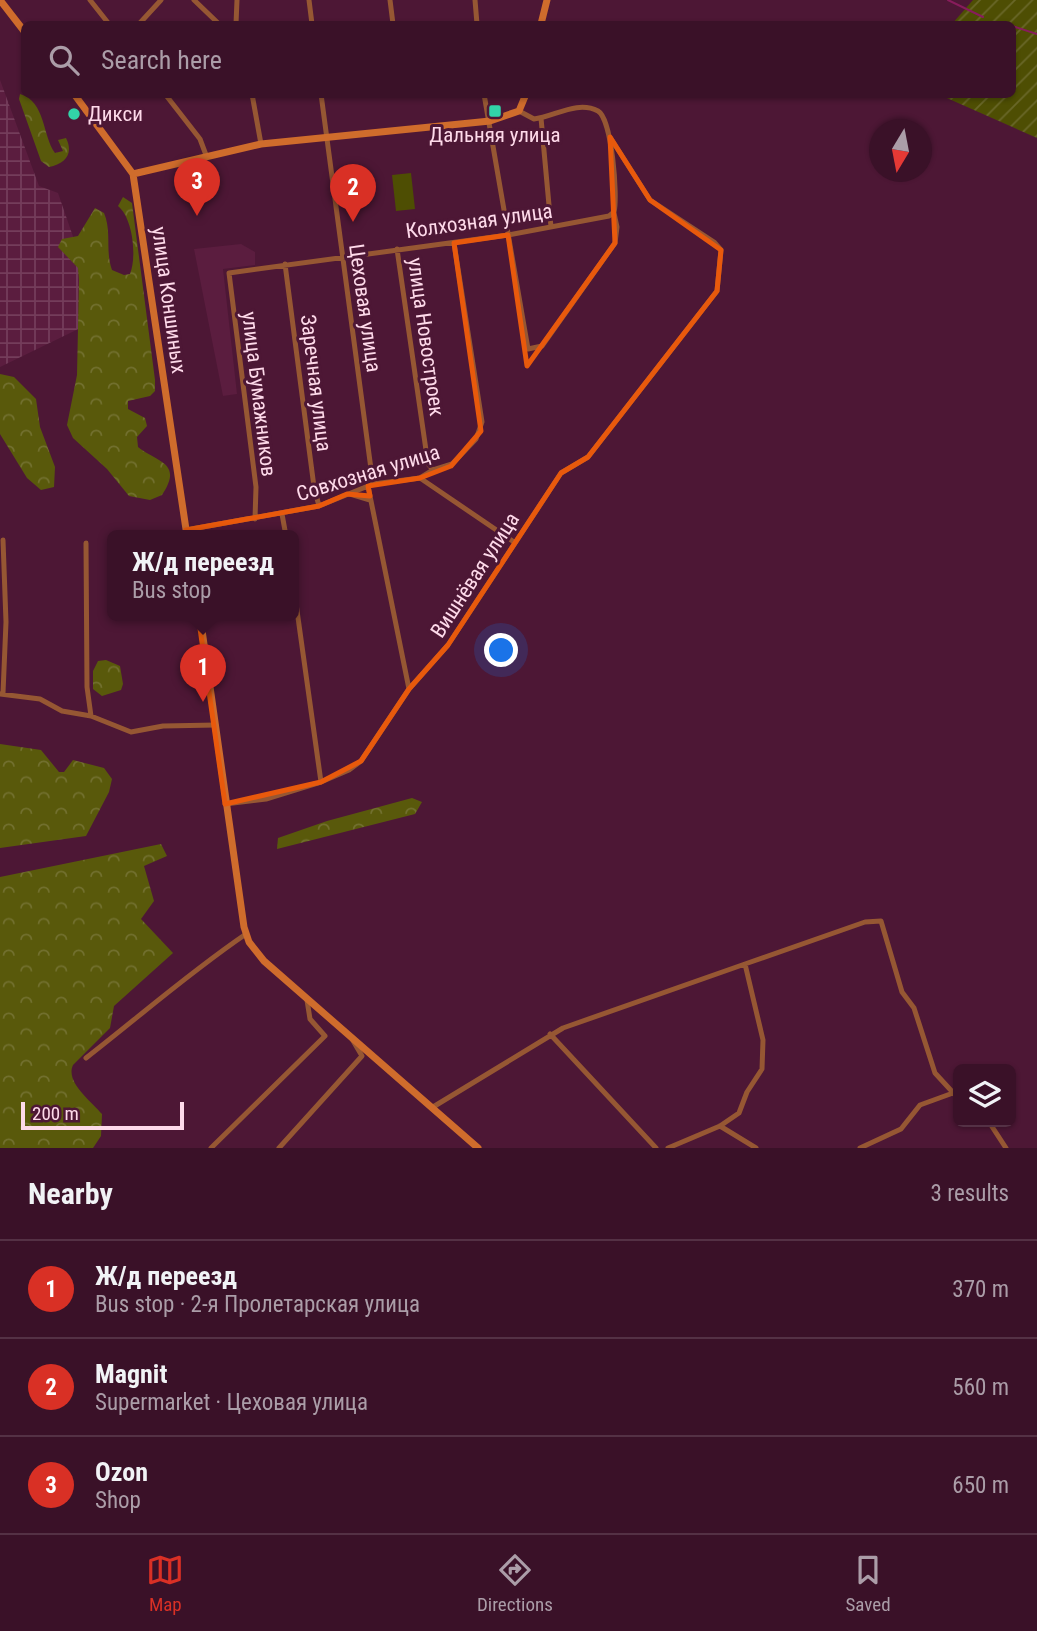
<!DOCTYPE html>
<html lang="en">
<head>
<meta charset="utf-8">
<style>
	:root { --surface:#3a1128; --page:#411a30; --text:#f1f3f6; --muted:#ab9da8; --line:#543145; --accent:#d93025 }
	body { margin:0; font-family:"Roboto Condensed",sans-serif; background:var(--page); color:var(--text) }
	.controls { position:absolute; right:21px; bottom:21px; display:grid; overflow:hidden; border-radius:10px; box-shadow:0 2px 5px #0004 }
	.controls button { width:63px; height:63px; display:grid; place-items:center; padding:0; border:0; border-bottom:2px solid var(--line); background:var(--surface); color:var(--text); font:35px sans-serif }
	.compass { position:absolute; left:869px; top:119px; width:63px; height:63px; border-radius:50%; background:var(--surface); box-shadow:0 2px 5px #0004; rotate:190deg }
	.scale { position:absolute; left:21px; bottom:18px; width:163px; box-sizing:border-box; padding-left:7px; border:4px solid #fedaea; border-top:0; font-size:19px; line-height:24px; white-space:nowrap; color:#fedaea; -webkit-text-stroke:5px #4d1735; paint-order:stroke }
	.you { position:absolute; left:502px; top:651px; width:24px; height:24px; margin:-18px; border:5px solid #fff; border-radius:50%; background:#1a73e8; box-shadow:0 0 0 10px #1a73e833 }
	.badge { display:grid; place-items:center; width:46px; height:46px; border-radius:50%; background:var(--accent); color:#fff; font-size:23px; font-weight:700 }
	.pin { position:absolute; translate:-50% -58px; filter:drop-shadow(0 2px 4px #0008) }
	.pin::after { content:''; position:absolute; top:37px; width:24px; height:21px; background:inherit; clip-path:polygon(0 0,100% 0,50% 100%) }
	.popup { position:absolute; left:107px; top:530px; width:192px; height:91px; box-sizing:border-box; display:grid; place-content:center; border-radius:10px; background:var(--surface); filter:drop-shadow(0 2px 5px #0005); font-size:23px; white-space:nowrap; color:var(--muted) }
	.popup b { font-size:26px; color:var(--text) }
	.popup::after { content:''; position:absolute; left:50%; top:100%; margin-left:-14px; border:14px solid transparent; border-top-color:var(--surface) }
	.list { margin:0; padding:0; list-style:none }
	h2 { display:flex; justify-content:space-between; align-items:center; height:91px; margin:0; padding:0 28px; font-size:30px }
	h2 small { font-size:23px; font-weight:400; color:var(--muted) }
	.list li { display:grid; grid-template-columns:46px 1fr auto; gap:21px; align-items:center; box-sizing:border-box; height:98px; padding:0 28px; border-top:2px solid var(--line) }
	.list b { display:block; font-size:26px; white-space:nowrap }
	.list p { margin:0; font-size:23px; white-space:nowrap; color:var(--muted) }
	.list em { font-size:23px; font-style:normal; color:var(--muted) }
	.icon { flex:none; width:38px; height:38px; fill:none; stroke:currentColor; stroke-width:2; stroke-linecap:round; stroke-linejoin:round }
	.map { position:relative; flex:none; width:1037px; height:1148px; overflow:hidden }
	.search { position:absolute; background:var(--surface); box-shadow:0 2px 5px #0004; left:21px; right:21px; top:21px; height:77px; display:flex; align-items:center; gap:18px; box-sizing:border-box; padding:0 24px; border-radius:10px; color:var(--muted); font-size:26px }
	.sheet { height:385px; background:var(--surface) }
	nav { display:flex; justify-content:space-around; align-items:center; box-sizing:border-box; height:98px; border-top:2px solid var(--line); background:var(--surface); font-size:19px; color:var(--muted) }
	nav a { display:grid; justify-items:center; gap:4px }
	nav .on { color:var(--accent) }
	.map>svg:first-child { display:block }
	.built { fill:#5b1d3f }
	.industrial { fill:url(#industrial-grid) }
	.forest { fill:url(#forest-crowns) }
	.garden { fill:url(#garden-furrows) }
	.pitch { fill:#4e4e03 }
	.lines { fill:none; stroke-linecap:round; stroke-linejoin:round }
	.stream { stroke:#881c5c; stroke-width:2 }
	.street { stroke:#965733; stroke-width:5 }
	.secondary { stroke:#cf6c2c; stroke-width:7 }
	.marked { fill:none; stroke:#e8590c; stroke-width:5; stroke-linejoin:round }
	.poi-dot { fill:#32d4a8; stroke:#4d1735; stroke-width:2.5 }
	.labels { text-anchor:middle; stroke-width:6; stroke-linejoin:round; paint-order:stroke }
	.poi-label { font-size:21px; fill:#fedaea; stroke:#4d1735; text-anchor:start }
	.street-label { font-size:21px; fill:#fedaea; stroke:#4d1735 }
</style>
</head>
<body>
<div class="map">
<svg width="1037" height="1148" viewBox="0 0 1037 1148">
	<defs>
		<pattern id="industrial-grid" width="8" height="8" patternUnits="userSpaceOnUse" patternTransform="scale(1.75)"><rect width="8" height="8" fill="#5b1d3f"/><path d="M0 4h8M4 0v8" fill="none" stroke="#743d5b"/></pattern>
		<pattern id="forest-crowns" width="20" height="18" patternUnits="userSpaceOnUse" patternTransform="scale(1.75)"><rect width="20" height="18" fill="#59590b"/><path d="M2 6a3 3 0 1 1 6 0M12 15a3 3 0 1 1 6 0" fill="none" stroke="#72702f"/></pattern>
		<pattern id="garden-furrows" width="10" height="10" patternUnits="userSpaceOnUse" patternTransform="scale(1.75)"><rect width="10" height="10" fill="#4e4e03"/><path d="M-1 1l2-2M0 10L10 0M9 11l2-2" fill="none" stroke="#696728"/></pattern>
	</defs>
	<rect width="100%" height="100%" fill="#4d1735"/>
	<path class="built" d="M241,244L255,252V265L223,269L237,394L223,396L194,249Z"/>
	<path class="industrial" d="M0,80L39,186L58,193L101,318L0,367Z"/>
	<path class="forest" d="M20,94C46,102 42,135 55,153L63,151L58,140L66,138C74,154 65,164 49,167L41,161L19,99Z
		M123,197L132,203L155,380V391L150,396L128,401V409L145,418L147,426L137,437L138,447C156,462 184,462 162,495L150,500L129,496L107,469L73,438L67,425L77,375L79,280L78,268L58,247L62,239L78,236L95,208L104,213C112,232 105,251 112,270L124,275L130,274C137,257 133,218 118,206Z
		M0,374L14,377L36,399L40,427L55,467L54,487L41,490L27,478L0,434Z
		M106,660L120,666L123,684L121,690L102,696L93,689V671L98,661Z
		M0,744L41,750L59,772H64L73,760L104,768L112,779L109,792L86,836L0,848Z
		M412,798L422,802L415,814L277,849L278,838L327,821Z
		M161,844L167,856L144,866L154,901L141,919L173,953L114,1006L110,1028L73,1065C65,1082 91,1101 102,1114L101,1136L93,1148H0V877Z"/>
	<path class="garden" d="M973,0H1037V138L940,95L1012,94V24H952Z"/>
	<path class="pitch" d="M411,173L415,209L396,211L392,175Z"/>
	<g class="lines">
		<path class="stream" d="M948,0L983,17
			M1012,26L1037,34"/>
		<path class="street" d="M90,0L109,24
			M194,0L219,24
			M309,0L312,24
			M390,0L393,24
			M475,0L477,24
			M139,24L161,0
			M236,24L237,0
			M165,94L200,139L206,155
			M252,94L261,144
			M321,94L373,484
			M484,94L528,349L542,346L615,243L617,227L614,213
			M541,118L551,227
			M397,249L428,464L433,470
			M285,264L314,487L319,506
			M420,478L514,542
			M368,486L409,689
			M350,494L370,500
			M282,514L286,536
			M255,519L256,487L229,273L508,235L609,216L614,212C618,197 612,119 598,111C577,100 554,117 534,119L519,111
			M186,530L319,506L373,484L420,478L433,470L452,464L476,439L482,422L454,243
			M86,543L87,687L91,716
			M294,589L321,782
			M3,693L6,622L3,540
			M0,694L40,699L62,711L91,716L131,732L163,726L216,725
			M225,804L266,799L321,782L349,770L361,761L409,689L448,645L561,473L588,457L717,291L721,250L714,242L650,200L610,137
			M745,964L865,922L881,921L902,992L914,1008L935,1073L958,1098
			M550,1034L656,1148
			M86,1058C140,1016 190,972 246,934
			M433,1107L563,1028L745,964L763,1040L762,1069L747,1092L739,1113L720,1126L668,1148
			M989,1122L1006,1148
			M720,1126L756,1148
			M211,1148L325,1036L310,1019L307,1000
			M279,1148L362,1056L352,1039
			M860,1148L901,1129L920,1105L953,1093"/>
		<path class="secondary" d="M0,0L24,31
			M541,24L547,0
			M74,94L133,174L187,536
			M133,174L261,144L490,121L519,111L526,94
			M200,616L244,927L249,942L264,961L478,1148"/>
	</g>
	<path class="marked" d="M610,137L650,200L721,250L717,291L588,457L561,473L448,645L409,689L361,761L321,782L225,804L186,530L319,506L347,494L370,496L368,486L420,478L451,466L481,431L454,243L508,235L527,366L615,243Z"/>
	<g class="poi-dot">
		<rect x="488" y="104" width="14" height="14" rx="3.5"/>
		<circle cx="74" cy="114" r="7"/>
	</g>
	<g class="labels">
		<g class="poi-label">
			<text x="88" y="121">Дикси</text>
			<text x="495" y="142" text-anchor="middle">Дальняя улица</text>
		</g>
		<g class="street-label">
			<text transform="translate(479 221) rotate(-8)" y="7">Колхозная улица</text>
			<text transform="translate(169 300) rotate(82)" y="7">улица Коншиных</text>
			<text transform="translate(365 308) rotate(82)" y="7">Цеховая улица</text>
			<text transform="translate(426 337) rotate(82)" y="7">улица Новостроек</text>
			<text transform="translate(316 383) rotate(83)" y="7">Заречная улица</text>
			<text transform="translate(259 394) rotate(83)" y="7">улица Бумажников</text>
			<text transform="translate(368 473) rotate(-17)" y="7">Совхозная улица</text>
			<text transform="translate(475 575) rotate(-57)" y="7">Вишнёвая улица</text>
		</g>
	</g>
</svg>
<div class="controls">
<button><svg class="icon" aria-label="layers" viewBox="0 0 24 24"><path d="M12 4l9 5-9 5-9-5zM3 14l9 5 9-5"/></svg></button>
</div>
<svg class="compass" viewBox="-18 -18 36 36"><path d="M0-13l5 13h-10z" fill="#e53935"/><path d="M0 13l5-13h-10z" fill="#ab9da8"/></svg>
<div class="scale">200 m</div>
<div class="you"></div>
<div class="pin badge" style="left:203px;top:702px">1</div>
<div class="popup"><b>Ж/д переезд</b>Bus stop</div>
<div class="pin badge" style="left:353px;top:222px">2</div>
<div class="pin badge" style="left:197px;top:216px">3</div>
<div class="search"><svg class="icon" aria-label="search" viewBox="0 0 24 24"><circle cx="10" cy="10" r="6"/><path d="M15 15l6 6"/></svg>Search here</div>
</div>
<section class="sheet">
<h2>Nearby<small>3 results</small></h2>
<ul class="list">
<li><span class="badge">1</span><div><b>Ж/д переезд</b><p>Bus stop · 2-я Пролетарская улица</p></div><em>370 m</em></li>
<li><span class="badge">2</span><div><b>Magnit</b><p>Supermarket · Цеховая улица</p></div><em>560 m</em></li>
<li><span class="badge">3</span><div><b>Ozon</b><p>Shop</p></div><em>650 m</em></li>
</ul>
</section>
<nav>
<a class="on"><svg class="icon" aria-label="map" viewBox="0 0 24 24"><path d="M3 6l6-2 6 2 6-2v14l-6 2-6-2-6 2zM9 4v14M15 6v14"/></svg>Map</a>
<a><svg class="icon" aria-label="directions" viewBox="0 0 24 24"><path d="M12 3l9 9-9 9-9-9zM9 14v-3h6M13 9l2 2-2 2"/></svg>Directions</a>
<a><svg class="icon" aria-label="saved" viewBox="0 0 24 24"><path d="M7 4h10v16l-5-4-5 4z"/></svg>Saved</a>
</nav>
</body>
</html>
